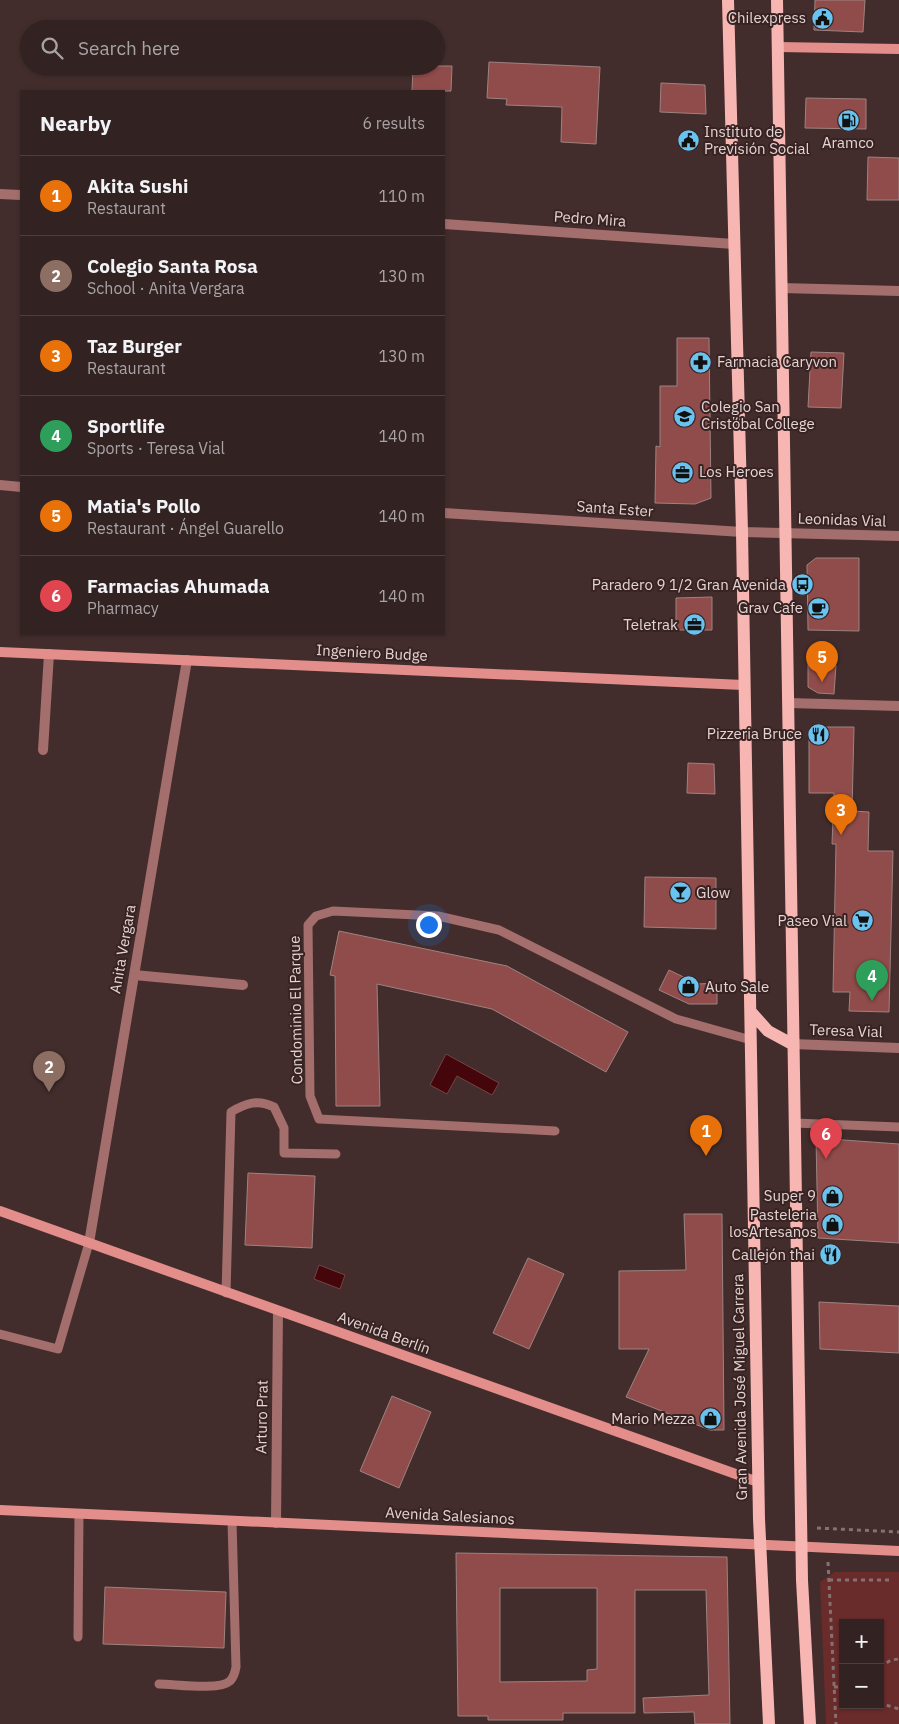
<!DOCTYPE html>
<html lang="en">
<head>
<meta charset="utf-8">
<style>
	:root { --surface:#322221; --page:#3a2a2a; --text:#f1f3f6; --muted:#a8a4a5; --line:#4d3f3f; --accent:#8c9099 }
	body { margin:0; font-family:"IBM Plex Sans",sans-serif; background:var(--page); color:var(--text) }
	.controls { position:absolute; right:15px; bottom:15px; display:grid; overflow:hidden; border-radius:0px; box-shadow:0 1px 4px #0004 }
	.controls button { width:45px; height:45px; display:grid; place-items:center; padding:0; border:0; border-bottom:1px solid var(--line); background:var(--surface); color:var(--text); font:25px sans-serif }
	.you { position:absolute; left:428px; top:924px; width:18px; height:18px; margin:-12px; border:4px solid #fff; border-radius:50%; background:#1a73e8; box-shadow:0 0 0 8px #1a73e833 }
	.badge { display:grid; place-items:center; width:32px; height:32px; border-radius:50%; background:var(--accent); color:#fff; font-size:16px; font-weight:700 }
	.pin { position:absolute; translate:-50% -41px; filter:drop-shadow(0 1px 2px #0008) }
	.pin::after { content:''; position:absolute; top:26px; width:18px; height:15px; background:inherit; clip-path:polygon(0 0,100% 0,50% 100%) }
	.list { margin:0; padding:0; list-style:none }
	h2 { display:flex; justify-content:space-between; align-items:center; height:65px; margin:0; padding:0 20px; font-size:21px }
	h2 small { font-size:16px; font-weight:400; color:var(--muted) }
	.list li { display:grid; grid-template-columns:32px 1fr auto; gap:15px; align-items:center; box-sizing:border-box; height:80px; padding:0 20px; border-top:1px solid var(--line) }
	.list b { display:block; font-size:19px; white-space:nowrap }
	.list p { margin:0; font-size:16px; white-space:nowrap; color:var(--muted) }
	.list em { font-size:16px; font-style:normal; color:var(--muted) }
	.icon { flex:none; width:28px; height:28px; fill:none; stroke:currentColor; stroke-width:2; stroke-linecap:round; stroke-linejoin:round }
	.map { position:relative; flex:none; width:899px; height:1724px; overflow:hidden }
	.search { position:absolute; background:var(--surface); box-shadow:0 1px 4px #0004; left:20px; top:20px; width:425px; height:55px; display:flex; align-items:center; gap:12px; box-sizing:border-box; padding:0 18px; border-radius:28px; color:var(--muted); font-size:19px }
	.panel { position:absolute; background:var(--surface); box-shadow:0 1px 4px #0004; left:20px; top:90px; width:425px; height:545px; border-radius:0px }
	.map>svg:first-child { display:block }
	.green { fill:#6a2b2b; fill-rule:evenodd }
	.water { fill:#44050b; stroke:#744347 }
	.building { fill:#904c4a; stroke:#9d8381; fill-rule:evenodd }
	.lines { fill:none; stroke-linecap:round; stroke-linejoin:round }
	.path { stroke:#847170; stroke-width:3; stroke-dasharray:4 4; stroke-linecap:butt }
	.lane { stroke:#a46e6c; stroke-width:9 }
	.street { stroke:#a46e6c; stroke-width:10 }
	.secondary { stroke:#e38e8a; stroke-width:10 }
	.primary { stroke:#f8b6b2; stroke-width:12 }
	.labels { text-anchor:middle; stroke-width:4; stroke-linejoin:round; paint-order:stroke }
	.poi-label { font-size:15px; fill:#e3d5d4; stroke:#382322; text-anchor:end }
	.street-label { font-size:15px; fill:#e3d5d4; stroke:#382322 }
</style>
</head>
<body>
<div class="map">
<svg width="899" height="1724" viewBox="0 0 899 1724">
	<rect width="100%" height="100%" fill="#422d2c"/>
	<path class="green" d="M835,1572H899V1724H826L820,1582ZM843,1623H880V1705H843Z"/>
	<path class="water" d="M446,1054L499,1083L492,1095L457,1076L447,1094L430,1085Z
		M319,1265L345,1275L340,1289L314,1279Z"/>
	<path class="building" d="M815,0H865L863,32L814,30Z
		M489,62L600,67L596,144L561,142L562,107L506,105L507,99L487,98Z
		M413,66H452L451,91H412Z
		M661,83L705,85L706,114L660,112Z
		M806,98L866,99V129L805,128Z
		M868,157L899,158V200H867Z
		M677,338H709L711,498L695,504L655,503L656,446L660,447V386H677Z
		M811,352L844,353L841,408L808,407Z
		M816,558H859V631L808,630L807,565Z
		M712,597V630H676V598Z
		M808,663L836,665L834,694L818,693L808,687Z
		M823,727H854L852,811L869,812L868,851H893L889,1012L849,1011L850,992H833L836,844H832L834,793H809V738L816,729Z
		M688,763L714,764L715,794L687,793Z
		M645,877L716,878V929L644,927Z
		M339,931L507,966L628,1032L606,1072L492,1009L377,984L380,1106H336L335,976L330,975Z
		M669,970L698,984L717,983V1004H689L659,990Z
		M816,1138L899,1144V1243L818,1238Z
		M248,1173L315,1176L312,1248L245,1245Z
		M684,1214H722L724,1430H710L626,1397L649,1349H619V1271L686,1270Z
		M528,1258L564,1274L529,1349L493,1333Z
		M819,1302L899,1306V1353L820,1349Z
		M392,1396L431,1412L399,1488L360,1471Z
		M456,1553L727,1557L730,1724H695L694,1712L644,1713L643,1698L709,1695L706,1590H635V1713H563V1720H488V1716H458ZM500,1588H597V1669L587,1670V1681L500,1682Z
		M105,1587L226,1592L224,1648L103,1644Z"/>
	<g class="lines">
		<path class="path" d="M817,1528L899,1532
			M828,1562L836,1724
			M829,1580H893
			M880,1667L891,1660L899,1659
			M834,1687H843
			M880,1701L886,1705L899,1709"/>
		<path class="lane" d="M794,1123L899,1127
			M555,1131L319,1119L310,1096L308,925L316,916L333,911L438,916L499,930L676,1019L751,1040
			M226,1293L231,1112C246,1103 258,1099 274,1107L284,1128V1153L336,1154
			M0,1334L58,1349L89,1243
			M78,1637L79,1514
			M159,1684C175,1684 219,1691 230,1681C234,1677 235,1673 236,1667L232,1521"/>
		<path class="street" d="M0,194L21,195
			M444,224L734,244
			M781,288L899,291
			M0,485L21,487
			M444,513L742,532L899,536
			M788,703L899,706
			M43,750L49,654
			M134,975L243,985
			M792,1044L899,1048
			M89,1243L187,660
			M276,1523L278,1311"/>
		<path class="secondary" d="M778,47L899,49
			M0,652L743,685
			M0,1211L758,1482
			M0,1510L899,1551"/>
		<path class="primary" d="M728,0L742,532L759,1519L769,1724
			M777,0L802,1580L810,1724
			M751,1012L768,1031L792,1044"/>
	</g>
	<defs>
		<symbol id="civic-disc" viewBox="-11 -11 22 22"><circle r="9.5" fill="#69c3f1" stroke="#382322"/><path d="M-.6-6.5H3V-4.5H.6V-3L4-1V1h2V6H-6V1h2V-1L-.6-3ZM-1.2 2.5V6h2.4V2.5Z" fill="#111"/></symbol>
		<symbol id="fuel-disc" viewBox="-11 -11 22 22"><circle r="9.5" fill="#69c3f1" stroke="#382322"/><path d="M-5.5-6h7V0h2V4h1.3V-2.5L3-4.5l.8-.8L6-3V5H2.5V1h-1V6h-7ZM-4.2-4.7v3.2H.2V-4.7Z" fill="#111"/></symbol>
		<symbol id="pharmacy-disc" viewBox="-11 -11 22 22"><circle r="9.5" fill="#69c3f1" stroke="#382322"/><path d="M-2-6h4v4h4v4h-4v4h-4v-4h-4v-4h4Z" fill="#111"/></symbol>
		<symbol id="school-disc" viewBox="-11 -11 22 22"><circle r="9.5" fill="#69c3f1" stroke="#382322"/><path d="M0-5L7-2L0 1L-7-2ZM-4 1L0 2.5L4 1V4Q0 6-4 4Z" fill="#111"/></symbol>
		<symbol id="office-disc" viewBox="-11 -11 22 22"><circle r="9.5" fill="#69c3f1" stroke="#382322"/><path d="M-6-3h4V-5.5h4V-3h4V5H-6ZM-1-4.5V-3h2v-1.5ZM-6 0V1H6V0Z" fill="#111"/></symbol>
		<symbol id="bus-disc" viewBox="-11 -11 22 22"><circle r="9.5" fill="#69c3f1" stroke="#382322"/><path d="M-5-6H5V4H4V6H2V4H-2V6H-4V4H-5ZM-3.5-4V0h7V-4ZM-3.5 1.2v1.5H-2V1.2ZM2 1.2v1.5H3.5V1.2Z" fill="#111"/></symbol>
		<symbol id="cafe-disc" viewBox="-11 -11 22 22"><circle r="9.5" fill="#69c3f1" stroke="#382322"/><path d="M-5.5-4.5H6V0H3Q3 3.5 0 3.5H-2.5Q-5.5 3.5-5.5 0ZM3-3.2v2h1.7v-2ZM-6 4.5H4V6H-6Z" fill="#111"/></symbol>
		<symbol id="restaurant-disc" viewBox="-11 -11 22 22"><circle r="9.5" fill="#69c3f1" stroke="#382322"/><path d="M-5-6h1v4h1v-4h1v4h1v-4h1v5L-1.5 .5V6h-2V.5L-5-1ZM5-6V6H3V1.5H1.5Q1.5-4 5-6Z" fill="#111"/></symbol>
		<symbol id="bar-disc" viewBox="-11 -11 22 22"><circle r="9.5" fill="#69c3f1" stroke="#382322"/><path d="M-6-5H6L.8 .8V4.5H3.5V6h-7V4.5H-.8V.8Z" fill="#111"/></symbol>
		<symbol id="supermarket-disc" viewBox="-11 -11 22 22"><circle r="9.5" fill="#69c3f1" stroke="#382322"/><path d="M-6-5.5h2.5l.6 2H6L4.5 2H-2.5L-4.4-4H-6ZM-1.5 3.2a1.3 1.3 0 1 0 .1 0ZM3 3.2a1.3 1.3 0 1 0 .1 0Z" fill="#111"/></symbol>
		<symbol id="shop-disc" viewBox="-11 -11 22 22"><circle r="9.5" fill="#69c3f1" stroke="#382322"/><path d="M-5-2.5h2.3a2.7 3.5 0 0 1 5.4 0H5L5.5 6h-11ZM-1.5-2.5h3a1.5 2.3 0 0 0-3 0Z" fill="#111"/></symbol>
	</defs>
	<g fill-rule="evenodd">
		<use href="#civic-disc" x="810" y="6" width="25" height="25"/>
		<use href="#fuel-disc" x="836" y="108" width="25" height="25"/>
		<use href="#civic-disc" x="676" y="128" width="25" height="25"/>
		<use href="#pharmacy-disc" x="688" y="350" width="25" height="25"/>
		<use href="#school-disc" x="672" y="404" width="25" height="25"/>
		<use href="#office-disc" x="670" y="460" width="25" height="25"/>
		<use href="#bus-disc" x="790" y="572" width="25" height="25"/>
		<use href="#cafe-disc" x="806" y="596" width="25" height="25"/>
		<use href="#office-disc" x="682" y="612" width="25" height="25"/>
		<use href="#restaurant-disc" x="806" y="722" width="25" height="25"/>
		<use href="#bar-disc" x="668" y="880" width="25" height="25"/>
		<use href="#supermarket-disc" x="850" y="908" width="25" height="25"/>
		<use href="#shop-disc" x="676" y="974" width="25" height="25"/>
		<use href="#shop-disc" x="820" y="1184" width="25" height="25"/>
		<use href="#shop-disc" x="820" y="1212" width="25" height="25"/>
		<use href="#restaurant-disc" x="818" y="1242" width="25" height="25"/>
		<use href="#shop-disc" x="698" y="1406" width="25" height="25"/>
	</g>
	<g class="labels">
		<g class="poi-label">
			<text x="806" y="23">Chilexpress</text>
			<text x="704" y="137" text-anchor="start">Instituto de<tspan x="704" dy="17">Previsión Social</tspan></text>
			<text x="848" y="148" text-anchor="middle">Aramco</text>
			<text x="717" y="367" text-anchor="start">Farmacia Caryvon</text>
			<text x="701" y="412" text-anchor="start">Colegio San<tspan x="701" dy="17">Cristóbal College</tspan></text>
			<text x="699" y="477" text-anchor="start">Los Heroes</text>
			<text x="786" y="590">Paradero 9 1/2 Gran Avenida</text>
			<text x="803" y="613">Grav Cafe</text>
			<text x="678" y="630">Teletrak</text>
			<text x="802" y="739">Pizzeria Bruce</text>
			<text x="696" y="898" text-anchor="start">Glow</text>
			<text x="847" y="926">Paseo Vial</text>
			<text x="705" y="992" text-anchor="start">Auto Sale</text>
			<text x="816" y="1201">Super 9</text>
			<text x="817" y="1220">Pasteleria<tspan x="817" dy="17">losArtesanos</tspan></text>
			<text x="815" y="1260">Callejón thai</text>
			<text x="695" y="1424">Mario Mezza</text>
		</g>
		<g class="street-label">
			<text transform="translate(590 219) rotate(4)" y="5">Pedro Mira</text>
			<text transform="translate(615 509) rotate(4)" y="5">Santa Ester</text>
			<text transform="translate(842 520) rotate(2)" y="5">Leonidas Vial</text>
			<text transform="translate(372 653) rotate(3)" y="5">Ingeniero Budge</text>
			<text transform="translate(123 949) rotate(-80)" y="5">Anita Vergara</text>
			<text transform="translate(296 1010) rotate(-91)" y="5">Condominio El Parque</text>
			<text transform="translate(846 1031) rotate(2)" y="5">Teresa Vial</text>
			<text transform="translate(384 1333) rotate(20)" y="5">Avenida Berlín</text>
			<text transform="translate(740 1387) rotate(-91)" y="5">Gran Avenida José Miguel Carrera</text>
			<text transform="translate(262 1417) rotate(-89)" y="5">Arturo Prat</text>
			<text transform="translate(450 1516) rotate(3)" y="5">Avenida Salesianos</text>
		</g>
	</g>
</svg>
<div class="controls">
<button>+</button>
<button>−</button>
</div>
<div class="you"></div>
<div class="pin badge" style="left:706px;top:1156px;background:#e8710a">1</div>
<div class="pin badge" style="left:49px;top:1092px;background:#8d6e63">2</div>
<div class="pin badge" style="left:841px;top:835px;background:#e8710a">3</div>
<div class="pin badge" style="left:872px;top:1001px;background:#2e9e5b">4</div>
<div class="pin badge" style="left:822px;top:682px;background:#e8710a">5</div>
<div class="pin badge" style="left:826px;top:1159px;background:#e0444e">6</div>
<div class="search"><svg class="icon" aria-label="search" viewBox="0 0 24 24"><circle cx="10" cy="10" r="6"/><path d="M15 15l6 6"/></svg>Search here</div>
<section class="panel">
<h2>Nearby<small>6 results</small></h2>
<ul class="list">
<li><span class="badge" style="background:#e8710a">1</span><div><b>Akita Sushi</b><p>Restaurant</p></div><em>110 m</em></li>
<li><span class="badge" style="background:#8d6e63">2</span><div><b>Colegio Santa Rosa</b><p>School · Anita Vergara</p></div><em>130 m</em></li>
<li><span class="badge" style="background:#e8710a">3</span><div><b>Taz Burger</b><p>Restaurant</p></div><em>130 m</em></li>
<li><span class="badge" style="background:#2e9e5b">4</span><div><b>Sportlife</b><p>Sports · Teresa Vial</p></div><em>140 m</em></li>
<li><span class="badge" style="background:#e8710a">5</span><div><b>Matia's Pollo</b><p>Restaurant · Ángel Guarello</p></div><em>140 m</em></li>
<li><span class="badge" style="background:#e0444e">6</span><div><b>Farmacias Ahumada</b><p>Pharmacy</p></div><em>140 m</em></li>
</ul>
</section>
</div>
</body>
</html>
